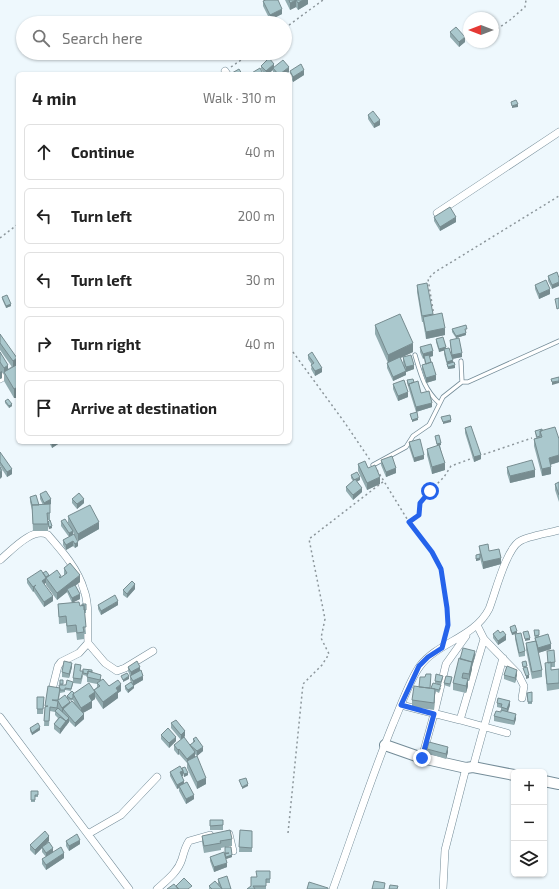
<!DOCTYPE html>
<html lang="en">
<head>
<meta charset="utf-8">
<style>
	:root { --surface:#fff; --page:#f2f2f2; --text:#222; --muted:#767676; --line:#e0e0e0 }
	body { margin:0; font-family:"Exo 2",sans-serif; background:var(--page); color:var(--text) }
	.controls { position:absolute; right:12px; bottom:12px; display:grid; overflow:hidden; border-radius:6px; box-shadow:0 1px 3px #0004 }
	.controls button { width:36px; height:36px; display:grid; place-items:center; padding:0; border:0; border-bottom:1px solid var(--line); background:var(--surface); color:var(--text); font:20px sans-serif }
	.compass { position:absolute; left:463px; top:12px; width:36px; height:36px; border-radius:50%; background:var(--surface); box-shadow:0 1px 3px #0004; rotate:270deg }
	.stop { position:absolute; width:12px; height:12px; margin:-9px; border:3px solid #2563eb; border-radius:50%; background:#fff }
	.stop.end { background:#2563eb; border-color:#fff; box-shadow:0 1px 4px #0008 }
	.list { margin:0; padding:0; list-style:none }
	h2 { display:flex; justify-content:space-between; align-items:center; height:52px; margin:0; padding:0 16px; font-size:17px }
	h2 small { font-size:13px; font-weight:400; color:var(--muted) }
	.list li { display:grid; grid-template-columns:26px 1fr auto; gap:12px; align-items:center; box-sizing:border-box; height:56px; margin:0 8px 8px; padding:0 8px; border:1px solid var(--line); border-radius:6px }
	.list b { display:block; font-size:15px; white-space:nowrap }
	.list em { font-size:13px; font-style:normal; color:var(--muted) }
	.icon { flex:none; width:22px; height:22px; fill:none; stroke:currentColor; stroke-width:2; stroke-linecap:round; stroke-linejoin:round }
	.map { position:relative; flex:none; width:559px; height:889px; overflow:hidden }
	.search { position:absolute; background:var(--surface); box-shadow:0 1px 3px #0004; left:16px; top:16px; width:276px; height:44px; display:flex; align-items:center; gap:10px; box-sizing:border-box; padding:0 14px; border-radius:22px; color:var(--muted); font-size:15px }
	.panel { position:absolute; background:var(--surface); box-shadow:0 1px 3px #0004; left:16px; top:72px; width:276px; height:372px; border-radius:6px }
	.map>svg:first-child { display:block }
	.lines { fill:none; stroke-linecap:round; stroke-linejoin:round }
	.lane-casing { stroke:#748c98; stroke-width:5 }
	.street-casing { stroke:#748c98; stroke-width:8 }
	.secondary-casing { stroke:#748c98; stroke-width:12 }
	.path { stroke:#8c969b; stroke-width:1.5; stroke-dasharray:2 3; stroke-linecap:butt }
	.lane { stroke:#fff; stroke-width:3.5 }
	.street { stroke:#fff; stroke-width:7 }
	.secondary { stroke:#fff; stroke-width:10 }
	.wall { fill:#92acb0; fill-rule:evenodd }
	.shaded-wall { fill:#778c90 }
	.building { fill:#aac8cd; stroke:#778c90 }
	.route { stroke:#2563eb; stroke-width:5 }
</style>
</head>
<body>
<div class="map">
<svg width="559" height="889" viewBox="0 0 559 889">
	<rect width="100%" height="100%" fill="#eef8fd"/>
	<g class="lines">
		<defs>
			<path id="lane" d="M415,355C421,375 424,389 439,403
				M461,361L462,382H468L559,341
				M373,465L406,447L413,436L429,425L443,397L462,382"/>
			<path id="street" d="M225,71L227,74
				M437,213L559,132
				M0,379L18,367
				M0,560C11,551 33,526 48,535C62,551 78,569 84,590C90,606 87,626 88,643L79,653L61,662L58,666L53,686
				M477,625L484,639L518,674L524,686L522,698
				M88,643L105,663L117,671L125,668L153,651
				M401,705L460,720L484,639
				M0,717L129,889
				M460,720L507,733
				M422,758L434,714L446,664L466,636
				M473,767L503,658
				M88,834L121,815L157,777
				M229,834L233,851
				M157,889C167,880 178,872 182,859C184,852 185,847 189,841L210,835
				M333,889C353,834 371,778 393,724C400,708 410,679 420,666C438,642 474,638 489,609C495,594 506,549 520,541C528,536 549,533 559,530
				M443,889L445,850L466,768"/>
			<path id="secondary" d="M385,745L422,758L466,768L473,767L514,775
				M544,781L559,784"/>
		</defs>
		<use href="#lane" class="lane-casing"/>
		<use href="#street" class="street-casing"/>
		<use href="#secondary" class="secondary-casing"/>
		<path class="path" d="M285,28L323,0
			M493,32L510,20L525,7L526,0
			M477,44L480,42
			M231,67L251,53
			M0,238L18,224
			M434,316L428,279L435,272L450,263L559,196
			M290,348L345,423L370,460
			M479,456L532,438
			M377,470L409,522L432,552L441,569L447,608L448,625L445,637
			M410,522L419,515L420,503L430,491L444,477L451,466L473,458
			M288,833L303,684L322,665L329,654L321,638L325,619L309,539L384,481"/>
		<use href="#lane" class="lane"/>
		<use href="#street" class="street"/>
		<use href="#secondary" class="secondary"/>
	</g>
	<path class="wall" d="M285,0H308V4L298,10L296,7L290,10Z
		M263,1L282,14L270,20L263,6Z
		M450,32L465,42L459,47L450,37Z
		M261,66L274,67L289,72L286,74H274L273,73V70L268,74H264L261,69Z
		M290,71L304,75L293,82L290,76Z
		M368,115L380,125L374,128L368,119Z
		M434,217L456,222L440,231L434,221Z
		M557,272L552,289L548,281V276Z
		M417,285L433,314V315L445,335L426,339L423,322H422L417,292Z
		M535,285L550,294L539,299L535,289Z
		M2,297L11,306L6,308L2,299Z
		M375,325L413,352L400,358L404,367L403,362V357L414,369L406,372V375L393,381L387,368V363H388L375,334Z
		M452,329L467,331H466V335L456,338L452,332Z
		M0,334L17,365L18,364V403L16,399V398H14L4,381V374V375L2,372V378L0,379V352L8,370L12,367L0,350Z
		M436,339L446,349L455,368L448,369L444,354V350L439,352L436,342Z
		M450,340L462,357L452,359L450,344Z
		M420,347L433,356L430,357L436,380L426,383L422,370V365L425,364L424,358L423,359L420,352Z
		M308,355L322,372L315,376L311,369L312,365L308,359Z
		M407,380L414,382L421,393L432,407L416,412L407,383Z
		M393,384L408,397L398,401L393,389Z
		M5,401L12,406L9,408L5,403Z
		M465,428L481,459L474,462L465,433Z
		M542,429L559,462L550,465L551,474L542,476L534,446V439L536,438L535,431Z
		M435,436L441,445H440L445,470L432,474L427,455V449L437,446Z
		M49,442H61L52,448Z
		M409,442L424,459L414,462L409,447Z
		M0,452L12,474L7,477L0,466Z
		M381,460L396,473L386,477L381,465Z
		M358,464L380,484L367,490L358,471Z
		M507,467L535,477L510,483L507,473Z
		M351,475L360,480L357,481L362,492L353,500L346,491V487L353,481L351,478Z
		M559,482V502L555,490V484Z
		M40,494L51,504H50V520H48V522L52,528L49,529L48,525V531H33L32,510L30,502V497L39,505H43L40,499Z
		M72,499L84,503L77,509L72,503Z
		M68,516L99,529L78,541L73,532V535L78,546L75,548L73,546L66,550L63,545V540L69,537L61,526V521L70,526L68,523Z
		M479,546L489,551L501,564L483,569L480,558V560L476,561V555H480Z
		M64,568L80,582L75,586L80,599L73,602L80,606L86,604V613H84L86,634H84V639L77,640L76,632L67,633L66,623L59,624L58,604L72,603L67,592L57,600L46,585V583L44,584L53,601L44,607L34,592V591L33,592L27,583V579L43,573L49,576L61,577L64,575Z
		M135,589L127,598L123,595V590Z
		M98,605H118L101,615L98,609Z
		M510,627L517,633L515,634L525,651V656L519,657L515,639V634L512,635L510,630Z
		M534,630H539V637L551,649L538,653L542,670V677L532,679L526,650V643L535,641Z
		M493,634L506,640L498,645L493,638Z
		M547,651L555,662V667H551V670L559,669V689L547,691L545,670V663H548Z
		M475,656L472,666V669L469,681H468V686L466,693L453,690V683L460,658Z
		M72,667L69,678L62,677V672Z
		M128,667L140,670L143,680L134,685V688L128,693L125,689V686L131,682L130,680V676L128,671Z
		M83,669L92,672L101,679V680L109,686L121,691L118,693V698L103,709L95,697V699L92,701V708L83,713L84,719L75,727L69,721V722L66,726V725L60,734L54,729V724L58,718L55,715V712L50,711L49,726H44L45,706L59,688L60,680H63V685L73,684L71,691L74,693L94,691V690L97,687V684L87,682V676L83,675ZM65,690L71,691L67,696V697L59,699L60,693L65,692ZM68,699L71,701L73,700L75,705L70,703Z
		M81,671L83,676L81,684L73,683V678Z
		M504,675H517L515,683L504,679Z
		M443,678L441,685L435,683V681Z
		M431,679L430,689H431V688H441L439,693L435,691L434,710L412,707V700Z
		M452,679L450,687L444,685V683Z
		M532,692V704H528L527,693Z
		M37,697H44L43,714H37Z
		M497,703L510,705L508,712L516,719L514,725L494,721V716L501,712V708L497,707Z
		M171,723L185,736L181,740L171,728Z
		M30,728L40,730L32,735L30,731Z
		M161,735L176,741L169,748L161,739Z
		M193,739L203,751L197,756L195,754V757L193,758L206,784L197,789L187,768V763L179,754L178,755L174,750V745L190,746V745L193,743Z
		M427,749L448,752L446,759L427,753Z
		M182,769L188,775L184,777L183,773V776H182L184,783L194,799L186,804L179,791V788L177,789L170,776V772Z
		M31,791H38V797H35V802H31Z
		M210,820H223V830H210Z
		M240,830L252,831V852H239Z
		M202,836L232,839V846L225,847L232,857L226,859L225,855V847L221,848V850L204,853L202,842Z
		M49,841L46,844L53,852L64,858L46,870L42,864V859L46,857L42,852V848L35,855L30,850V845Z
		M66,841L80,844L69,851L66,846Z
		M210,857L227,867L214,872L210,861Z
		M270,871V883H266V889H247Z
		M218,879L231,889H209V886L218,883Z"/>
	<path class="shaded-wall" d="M296,0V7L290,10V3Z
		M303,0H308V4L298,10V3Z
		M282,9V14L270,20V15Z
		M465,37V42L459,47V42Z
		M274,64V69L273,68V70L268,74H266V71Z
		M289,67V72L286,74H280Z
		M304,70V75L293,82V77Z
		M518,104V107L512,108V106Z
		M380,120V125L374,128V124Z
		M456,217V222L440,231V227Z
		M559,282V286L552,289V285Z
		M550,289V294L539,299V294Z
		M11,304V306L6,308V306Z
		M445,328V335L426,339V332Z
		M466,333V335L456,338V336Z
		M413,343V352L388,364V355Z
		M446,347V350L439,352V349Z
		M433,351V356L424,358V356V358L423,359V354Z
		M462,353V357L452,359V355Z
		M17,358V365L13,368V361Z
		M453,360V365L447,364V366V362Z
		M8,365V372H4V375V368Z
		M414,365V369L406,372V375L393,381V377L406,371V367Z
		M455,365V368L448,369V367Z
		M322,368V372L315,376V371Z
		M2,371V378L0,379V372Z
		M436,375V380L426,383V378Z
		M559,381V383L552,385V382Z
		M18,387V396L16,393V398H14V389Z
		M408,392V397L398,401V396Z
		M432,403V407L416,412V407Z
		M12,404V406L9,408V406Z
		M418,418V420L412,422V420Z
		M451,420V422L443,424V422Z
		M54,442H61L52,448V443Z
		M441,443V445L437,446V444Z
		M424,455V459L414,462V458Z
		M481,455V459L474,462V457Z
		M559,455V462L549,465V458Z
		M445,463V470L432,474V467Z
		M551,467V474L542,476V469Z
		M396,468V473L386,477V472Z
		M12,469V474L7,477V472Z
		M535,470V477L510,483V476Z
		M2,471V477L0,479V472Z
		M360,477V480L354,483V481Z
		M380,477V484L367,490V483Z
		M362,488V492L353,500V495Z
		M51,499V504L44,507V503Z
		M84,499V503L77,509V504Z
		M99,522V529L78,541V534Z
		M52,526V528L49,529V527Z
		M73,531V535L69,538V533Z
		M73,541V546L66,550V545Z
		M78,542V546L75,548V544Z
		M480,558V560L476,561V559Z
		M501,558V564L483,569V562Z
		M49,575V577L46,579V583L42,585V581Z
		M80,575V582L68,591L67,589V592L57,600V593Z
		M135,584V589L127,598V594Z
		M36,585L34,587V591L33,592V587Z
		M80,594V599L72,603V598Z
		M53,596V601L44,607V602Z
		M118,601V605L101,615V611Z
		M517,631V633L512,635V633Z
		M506,635V640L498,645V641Z
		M530,638V640L525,641V639Z
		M551,644V649L538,653V648Z
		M475,651V656L472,666V662Z
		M472,662V669L469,681V674Z
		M72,663V667L69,678V674Z
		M140,667V671L131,677V672Z
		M517,670V675L515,683V678Z
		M529,675V678L526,679V676Z
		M129,676V679L123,682V680Z
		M143,676V680L133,686V681Z
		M468,679V686L466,693V686Z
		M121,684V691L118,693V698L103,709V702L116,688Z
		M134,686V688L128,693V690Z
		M435,689V696L434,710V703Z
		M95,692V699L89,703V696Z
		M92,701V708L81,714V708Z
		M510,701V705L507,714V709Z
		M70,702V706L63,709V712H62V708Z
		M84,714V719L75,727V723Z
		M516,714V719L514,725V721Z
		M69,718V722L66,726V721Z
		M66,721V726L60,734V729Z
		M40,727V730L32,735V733Z
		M185,731V736L181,740V735Z
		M176,737V741L169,748V743Z
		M203,747V751L197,756V751Z
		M448,747V752L446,759V754Z
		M179,749V754L178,755V750Z
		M195,752V757L188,762L187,761V763V759Z
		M183,771V776L180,777V772Z
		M188,773V775L184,777V774Z
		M206,778V784L197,789V782Z
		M184,781V785L179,786V788L177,789V785Z
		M248,784V786L242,789V787Z
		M194,795V799L186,804V799Z
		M49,836V841L42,848V847V848L35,855V850Z
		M80,840V844L69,851V846Z
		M53,848V853L46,858V853Z
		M64,853V858L46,870V865Z
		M232,855V857L226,859V857Z
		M227,863V867L214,872V867Z"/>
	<path class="building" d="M266,0H278L282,9L270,15L263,1Z
		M289,0H296L290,3Z
		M296,0H303L298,3Z
		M456,27L465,37L459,42L450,32Z
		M269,58L274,64L266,71L261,66Z
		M283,60L289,67L280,74H278L273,68Z
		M301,64L304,70L293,77L290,71Z
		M260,68L263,74H250Z
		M239,69L242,74H232V73Z
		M516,100L518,104L512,106L511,102Z
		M373,111L380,120L374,124L368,115Z
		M450,207L456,217L440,227L434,217Z
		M557,272L559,278V282L552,285L548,276Z
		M546,280L550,289L539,294L535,285Z
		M427,283L433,314L422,316L417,285Z
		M7,295L11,304L6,306L2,297Z
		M559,298V308L557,309L555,299Z
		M442,313L445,328L426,332L423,317Z
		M400,314L413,343L388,355L375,325Z
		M466,325L467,329H465L466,333L456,336L452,329Z
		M0,334L17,358L13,361L0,343Z
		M443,337L446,347L439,349L436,339Z
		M459,338L462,353L452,355L450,340Z
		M431,344L433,351L423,354L420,347Z
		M449,348L453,360L447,362L444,349Z
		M0,352L8,365L4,368L0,362Z
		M312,352L322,368L315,371L311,365L314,363L308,355Z
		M411,355L414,365L406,367L403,357Z
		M429,355L431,362L426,364L424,356Z
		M400,357L406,371L393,377L387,363Z
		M432,362L436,375L426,378L422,365Z
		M454,362L455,365L448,367L447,364Z
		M18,364V387L14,389L4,372Z
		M559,377V381L552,382L551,379Z
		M413,379L414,382L409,384V386L407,380Z
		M404,380L408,392L398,396L393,384Z
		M418,381L421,393L429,391L432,403L416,407L409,384Z
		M18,391V396L16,393Z
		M8,399L12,404L9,406L5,401Z
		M417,412L418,418L412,420L410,414Z
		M450,415L451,420L443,422L441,417Z
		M471,426L481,455L474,457L465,428Z
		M555,427L559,439V455L549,458L551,467L542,469L534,439L542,437L540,431Z
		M542,429V431H540V436L537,437L535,431Z
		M439,435L441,443L437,444L435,436Z
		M420,439L424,455L414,458L409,442Z
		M439,445L445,463L432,467L427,449Z
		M0,452L12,469L7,472L0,462Z
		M392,456L396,468L386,472L381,460Z
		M532,460L535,470L510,476L507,467Z
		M365,461L368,468L375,465L380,477L367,483L358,464Z
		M0,467L2,471L0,472Z
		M357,472L360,477L354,480L351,475Z
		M355,479L362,488L353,495L346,487Z
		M559,482V495L555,484Z
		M46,491L51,499L44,503L40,494Z
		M79,493L84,499L77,504L72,499Z
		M36,495L39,505H32L30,497Z
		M50,504V513H47L48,524H33L32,505Z
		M90,505L99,522L78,534L68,516Z
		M65,519L73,531L69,533L61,521Z
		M50,520L52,526L49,527L48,522Z
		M74,534L78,542L75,544L73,541L66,545L63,540Z
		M488,544L489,551L499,549L501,558L483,562L479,546Z
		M480,554V558L476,559V555Z
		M70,563L80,575L57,593L46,578L57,570L61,576L59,577L60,578L67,573L64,568Z
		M41,570L46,578L42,581L53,596L44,602L34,587L36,585L33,587L27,579Z
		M46,571L49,575L46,577L43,573Z
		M132,581L135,584L127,594L123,590Z
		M75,585L80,594L72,598L67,589Z
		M115,595L118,601L101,611L98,605Z
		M79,602L80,606L84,605L86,627H83L84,632L77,633L76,625L67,626L66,616L59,617L58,604Z
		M82,604H86V610H84V605L82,606Z
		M515,625L517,631L512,633L510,627Z
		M498,630L500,633L503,631L506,635L498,641L493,634Z
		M534,630H539V635L535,636Z
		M528,631L530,638L525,639L523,632Z
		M521,633L525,651L519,653L515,634Z
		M548,634L551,644L538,648L535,638Z
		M536,641L542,670L532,672L526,643Z
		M463,648L475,651L472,662L460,659Z
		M554,650L555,662L548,663L547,651Z
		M459,658L472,662L469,674L463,673L462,678L468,679L466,686L453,683Z
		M64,661L72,663L69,674L62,672Z
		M137,661L140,667L131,672L128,667Z
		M526,661L527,666L523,667L522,662Z
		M551,662V670L559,669V683L547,684L545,663Z
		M75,664L81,665L80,671H83L81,679L73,678Z
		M507,666L517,670L515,678L504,675Z
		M527,667L529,675L526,676L523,668Z
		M83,669L92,670V672L88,671V674L83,673Z
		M141,670L143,676L133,681L130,676Z
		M88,671L101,675L100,680L87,677Z
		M127,673L129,676L123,680L121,676Z
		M426,674H431L430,688L419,687L420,677H425Z
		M436,674L443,676L441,682L435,681Z
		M446,676L452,677L450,684L444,683Z
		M103,679L109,686L118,680L121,684L116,688L118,691L103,702L94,690L100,686L97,683Z
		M60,680H63V684H60Z
		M67,680L73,682L71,689L65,688V690H60L59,685H66Z
		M131,682L134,686L128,690L125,686Z
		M89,683L95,692L89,696L92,701L81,708L73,694Z
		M433,683L441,685L439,690L431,688Z
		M48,686L60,688L58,700H52L57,701L65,695L70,702L62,708L58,701L57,708L50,707L49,721H44L45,707L48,706H45Z
		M414,686L435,689L434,703L412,700Z
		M72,691L74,693L73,694V698L71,699L67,696Z
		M532,692V702H528L527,693Z
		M37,697H44L43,709H37Z
		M498,698L510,701L507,709L501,707L502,704L497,703Z
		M72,701L84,714L75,723L63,709Z
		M58,708L69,718L66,721L55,711Z
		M501,710L516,714L514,721L494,716L496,711L501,712Z
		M60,717L66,721L60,729L54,724Z
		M176,720L185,731L181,735L171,723Z
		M38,723L40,727L32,733L30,728Z
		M168,728L176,737L169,743L161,735Z
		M184,737L195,752L187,759L179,749L178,750L174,745Z
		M196,737L203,747L197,751L190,745L195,741L193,739Z
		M429,742L448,747L446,754L427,749Z
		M197,756L206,778L197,782L187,761Z
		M180,766L183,771L180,772L184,781L177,785L170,772Z
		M185,767L188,773L184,774L182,768Z
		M246,778L248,784L242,787L239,780Z
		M187,782L194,795L186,799L179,786Z
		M31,791H38V795H35V800H31Z
		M210,820H223V825L210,826Z
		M230,830L232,839L220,841L221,843L204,846L202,836Z
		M240,830L252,831V848L239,847Z
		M45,831L49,836L35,850L30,845Z
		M77,834L80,840L69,846L66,841Z
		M49,842L53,848L46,853L42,847Z
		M61,847L64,853L46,865L42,859Z
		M225,847H231L232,855L226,857L225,854L229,853H225Z
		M224,852L227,863L214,867L210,857Z
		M256,871H270V879H266V886H253L255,889H247L251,886V877H257Z
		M227,876L231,889H222L218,879Z
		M184,878L192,886L188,889H179L176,886Z
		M215,881L222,889H212L209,886Z
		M374,881L385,883L384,889H372Z
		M309,882L328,888V889H307Z
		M174,884L178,889H167Z
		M390,885L398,886L397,889H389Z"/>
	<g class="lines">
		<path class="route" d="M422,758L434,714L401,705L419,666L428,657L442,648L448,625L447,608L441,569L432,552L409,522L419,515L420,503L430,491"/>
	</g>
</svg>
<div class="controls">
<button>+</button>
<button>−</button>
<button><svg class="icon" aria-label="layers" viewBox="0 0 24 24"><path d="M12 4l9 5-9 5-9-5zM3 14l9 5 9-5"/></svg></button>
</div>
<svg class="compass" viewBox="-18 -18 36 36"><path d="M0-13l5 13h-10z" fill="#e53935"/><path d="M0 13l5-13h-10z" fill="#767676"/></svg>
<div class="stop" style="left:430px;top:491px"></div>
<div class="stop end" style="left:422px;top:758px"></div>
<div class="search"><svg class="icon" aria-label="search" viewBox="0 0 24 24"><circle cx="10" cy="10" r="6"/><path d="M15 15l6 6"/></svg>Search here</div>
<section class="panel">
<h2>4 min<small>Walk · 310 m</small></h2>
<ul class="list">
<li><svg class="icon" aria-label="ahead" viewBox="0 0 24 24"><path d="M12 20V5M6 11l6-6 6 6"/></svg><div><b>Continue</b></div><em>40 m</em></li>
<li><svg class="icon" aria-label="left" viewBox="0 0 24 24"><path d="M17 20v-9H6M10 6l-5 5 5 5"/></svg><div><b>Turn left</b></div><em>200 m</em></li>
<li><svg class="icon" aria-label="left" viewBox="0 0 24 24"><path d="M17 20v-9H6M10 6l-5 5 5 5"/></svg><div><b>Turn left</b></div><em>30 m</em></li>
<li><svg class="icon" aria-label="right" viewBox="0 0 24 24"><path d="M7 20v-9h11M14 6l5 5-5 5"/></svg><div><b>Turn right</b></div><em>40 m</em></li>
<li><svg class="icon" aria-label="arrive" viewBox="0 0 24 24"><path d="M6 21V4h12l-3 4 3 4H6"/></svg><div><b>Arrive at destination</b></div></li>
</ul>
</section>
</div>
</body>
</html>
